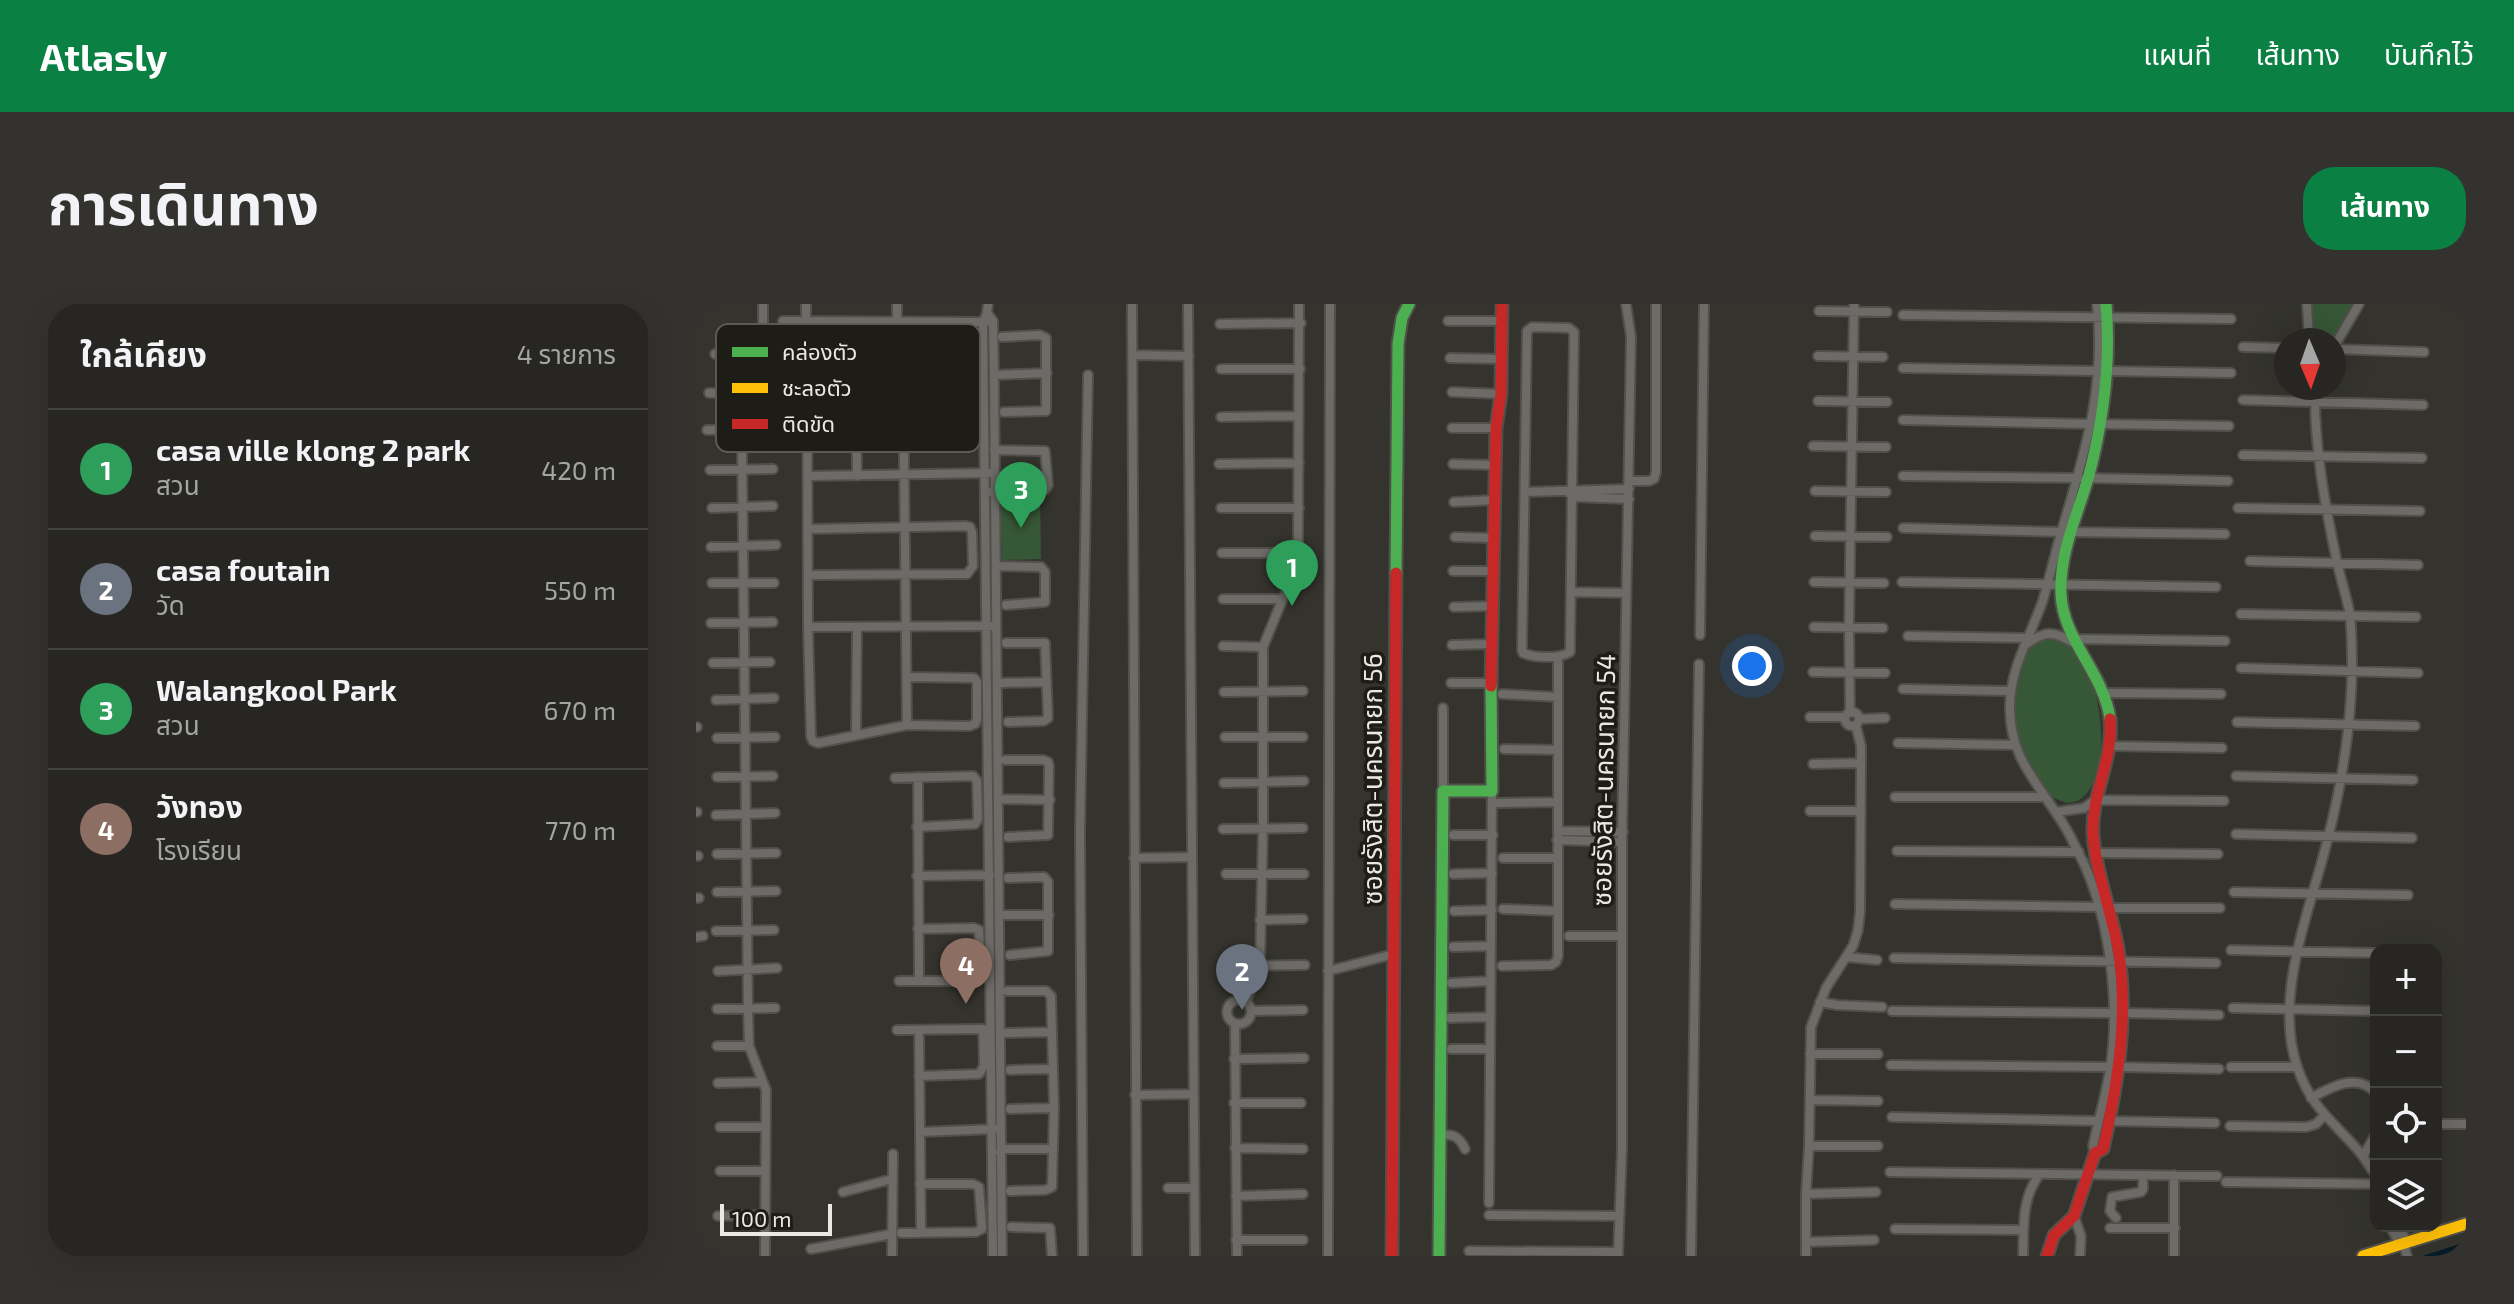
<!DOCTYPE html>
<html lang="th">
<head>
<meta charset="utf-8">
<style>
	:root { --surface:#272622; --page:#33322f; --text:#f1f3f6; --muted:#a4a5a5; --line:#434340; --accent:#0b8043 }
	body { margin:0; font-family:"Exo 2","Noto Sans Thai",sans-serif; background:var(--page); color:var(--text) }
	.controls { position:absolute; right:24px; bottom:24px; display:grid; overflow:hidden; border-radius:16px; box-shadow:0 8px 32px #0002 }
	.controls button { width:72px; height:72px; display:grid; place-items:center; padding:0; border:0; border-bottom:2px solid var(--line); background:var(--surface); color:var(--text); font:40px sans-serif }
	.compass { position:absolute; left:1578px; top:24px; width:72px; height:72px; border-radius:50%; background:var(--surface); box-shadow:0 8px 32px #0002; rotate:178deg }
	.scale { position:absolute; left:24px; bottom:20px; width:112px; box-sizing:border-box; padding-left:8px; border:4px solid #e9e8e1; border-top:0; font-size:22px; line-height:28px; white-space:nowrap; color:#e9e8e1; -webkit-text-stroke:6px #1d1c17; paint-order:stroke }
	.you { position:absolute; left:1056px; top:362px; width:28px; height:28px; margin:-20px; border:6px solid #fff; border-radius:50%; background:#1a73e8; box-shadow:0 0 0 12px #1a73e833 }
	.badge { display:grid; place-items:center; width:52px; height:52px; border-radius:50%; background:var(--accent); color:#fff; font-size:26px; font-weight:700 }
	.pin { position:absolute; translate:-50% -66px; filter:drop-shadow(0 2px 4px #0008) }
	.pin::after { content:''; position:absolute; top:42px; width:28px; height:24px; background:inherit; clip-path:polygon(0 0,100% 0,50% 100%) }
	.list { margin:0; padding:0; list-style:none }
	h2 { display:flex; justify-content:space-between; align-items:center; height:104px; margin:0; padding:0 32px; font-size:34px }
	h2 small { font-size:26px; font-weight:400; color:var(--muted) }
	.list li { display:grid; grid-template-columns:52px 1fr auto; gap:24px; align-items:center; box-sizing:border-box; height:120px; padding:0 32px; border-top:2px solid var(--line) }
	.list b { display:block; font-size:30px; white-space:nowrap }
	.list p { margin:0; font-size:26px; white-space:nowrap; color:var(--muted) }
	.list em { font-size:26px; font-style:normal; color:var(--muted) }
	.icon { flex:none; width:44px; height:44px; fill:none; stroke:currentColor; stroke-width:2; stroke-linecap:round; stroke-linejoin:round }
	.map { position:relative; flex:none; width:1770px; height:952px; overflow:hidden; border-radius:32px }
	header { display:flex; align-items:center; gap:48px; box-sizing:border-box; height:112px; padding:0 40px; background:var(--accent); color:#fff }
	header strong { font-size:38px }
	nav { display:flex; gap:44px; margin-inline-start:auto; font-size:28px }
	.intro { display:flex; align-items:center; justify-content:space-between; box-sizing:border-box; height:192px; padding:0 48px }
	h1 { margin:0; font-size:56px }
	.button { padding:20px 36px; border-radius:32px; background:var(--accent); color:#fff; font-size:28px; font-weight:700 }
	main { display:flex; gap:48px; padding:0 48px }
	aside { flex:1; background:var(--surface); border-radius:32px; box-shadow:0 8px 32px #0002 }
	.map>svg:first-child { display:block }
	.green { fill:#375836 }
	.water { fill:#061c28 }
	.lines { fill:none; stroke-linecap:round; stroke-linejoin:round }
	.street-casing { stroke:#51504a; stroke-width:12 }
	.fast-casing { stroke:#51504a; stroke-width:15 }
	.slow-casing { stroke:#51504a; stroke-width:15 }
	.jam-casing { stroke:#51504a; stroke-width:15 }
	.street { stroke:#6c6b67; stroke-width:8 }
	.fast { stroke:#4caf50; stroke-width:11 }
	.slow { stroke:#ffc107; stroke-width:11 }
	.jam { stroke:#c62828; stroke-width:11 }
	.labels { text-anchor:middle; stroke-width:7; stroke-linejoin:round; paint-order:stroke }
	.street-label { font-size:26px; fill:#e9e8e1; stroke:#1d1c17 }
	.key { fill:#1d1c17; stroke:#5a5954; stroke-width:2 }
	.key-label { font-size:22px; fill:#e9e8e1 }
</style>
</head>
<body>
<header>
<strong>Atlasly</strong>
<nav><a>แผนที่</a><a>เส้นทาง</a><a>บันทึกไว้</a></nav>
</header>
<div class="intro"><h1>การเดินทาง</h1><a class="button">เส้นทาง</a></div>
<main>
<aside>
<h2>ใกล้เคียง<small>4 รายการ</small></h2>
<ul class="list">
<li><span class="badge" style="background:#2e9e5b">1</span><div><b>casa ville klong 2 park</b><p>สวน</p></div><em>420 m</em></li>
<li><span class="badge" style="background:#6b7280">2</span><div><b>casa foutain</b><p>วัด</p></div><em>550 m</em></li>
<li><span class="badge" style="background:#2e9e5b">3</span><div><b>Walangkool Park</b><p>สวน</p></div><em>670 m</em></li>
<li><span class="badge" style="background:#8d6e63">4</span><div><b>วังทอง</b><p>โรงเรียน</p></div><em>770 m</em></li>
</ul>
</aside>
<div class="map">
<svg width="1770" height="952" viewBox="0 0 1770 952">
	<rect width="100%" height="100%" fill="#34332d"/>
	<path class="green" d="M1608,0H1659L1637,36H1610Z
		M344,192L345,255L306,256L304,193Z
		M1347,335C1356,335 1363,335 1371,340C1406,362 1421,472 1383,496C1380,498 1375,498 1371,499L1355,493L1338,467L1324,440L1319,412L1321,378L1327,354L1335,342Z"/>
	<path class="water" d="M1770,938V952H1726Z"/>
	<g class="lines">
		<defs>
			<path id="street" d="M110,0V17
				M201,0V18
				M292,0L291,9L287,18L297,952
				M436,0L441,952
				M492,0L499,952
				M1611,0L1613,36
				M1123,7L1191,8
				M291,9L297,17L298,71L306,952
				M1207,11L1535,15
				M87,17L290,18
				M752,17H806
				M524,20L605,19
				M836,23L873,24L878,28L874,348C863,355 839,354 827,349L826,345L831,27Z
				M306,33L344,31L350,34V107L308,108
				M1547,43L1590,44
				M1638,43L1663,0
				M1638,45L1728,48
				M111,49L112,323L115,433L117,437L122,439L211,421L273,422L279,420L281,415V378L278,374L212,373
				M19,50L76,49
				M45,50L52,705L53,742L70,786L69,952
				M67,50V0
				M436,51L493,52
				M1122,52L1187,53
				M754,54L805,55
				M1207,64L1402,67
				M525,65H604
				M207,67L211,421
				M1412,67L1535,69
				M160,68L161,172
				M111,70L207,67H275L280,70V102L277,116L272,118H208
				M298,71L351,69
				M1619,84C1618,142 1629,201 1641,258C1645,276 1651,294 1654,311C1656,329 1656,348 1656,366C1655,423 1646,479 1632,534C1615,604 1576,694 1602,765C1616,806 1641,820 1666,851C1671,858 1675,865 1680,871
				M756,88L805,90
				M13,89L77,88
				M1547,96L1727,101
				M1122,97L1191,98
				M525,113L603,112
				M1207,116L1396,120
				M1406,120L1533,122
				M756,124H800
				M11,126L77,124
				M1117,142L1190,143
				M1547,151L1726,154
				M523,160L603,159
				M757,160L800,161
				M14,166L77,165
				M112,172L294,169
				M1207,172L1383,174
				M1392,174L1532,177
				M933,177H953L958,175L960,168V0
				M1119,187L1190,188
				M294,188L349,186L352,181L349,147L298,146
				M829,188L933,185
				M873,189L877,193L933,195
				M758,198L799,196
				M16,204L77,202
				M525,204H603
				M1542,204L1724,207
				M1207,224L1365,228
				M112,225L269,222L274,223L276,228L277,262L271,270L112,271
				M1376,228L1529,230
				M1119,232L1191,233
				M759,233L798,234
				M15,243L80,241
				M526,249H602
				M1554,257L1722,261
				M300,262L345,263L349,268V298L310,301
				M757,267H797
				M1118,278L1188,279
				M1206,278L1520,283
				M16,279H78
				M875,288L930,289
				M527,295H586
				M758,303L797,302
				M1545,310L1720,313
				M15,319L77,318
				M112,323L295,322
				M1118,323L1187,324
				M1004,331L1008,0
				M1212,332L1331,334
				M1377,335L1529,337
				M310,339H349L352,414L348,417L312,418
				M756,341L795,340
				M527,342L567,343
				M1328,342C1350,325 1357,327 1380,340
				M17,359L74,358
				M1545,364L1722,369
				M1117,368L1189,369
				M302,379L351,378
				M755,379H796
				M1207,385L1314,387
				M528,388L607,387
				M1409,389L1525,390
				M806,390L862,393
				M20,396L78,394
				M747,404V487
				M1149 415a7 7 0 1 1 14 0a7 7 0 1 1-14 0Z
				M1154,409L1153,323L1158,0
				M1114,413H1149
				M1163,415L1189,414
				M1541,418L1719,422
				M0,423H1
				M160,431L161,323
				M529,433H607
				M21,434L79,433
				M1202,439L1319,441
				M1415,442L1526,444
				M808,445L862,446
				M309,456H347L352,458L353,462L352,531L312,533
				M1117,460L1165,459
				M1540,472L1717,476
				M21,473L77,472
				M222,473L223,677
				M199,474L277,472L281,477L282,515L279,520L221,523
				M528,479L608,477
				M1199,493H1348
				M302,495L354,496
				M802,499L861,498
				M1114,507H1165
				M0,508H1
				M1360,508L1388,504L1399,496L1528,497
				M20,511L79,509
				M527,525L607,524
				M862,527L927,528
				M1540,530L1716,534
				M757,531H797
				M861,536L926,538
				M1201,547L1383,548
				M1399,549L1522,550
				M21,550L80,549
				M0,552H2
				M438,554L496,553
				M807,554H861
				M530,570H608
				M757,570L796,569
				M221,572L294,571
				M312,574L348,573L352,578V647L314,651
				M21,588L80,587
				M1538,588L1712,591
				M0,594H3
				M1199,600L1402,603
				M1413,604H1524
				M807,605L861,607
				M758,607L796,606
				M303,611H353
				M564,616L607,615
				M20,627L78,626
				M873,632H926
				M0,633L7,632
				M757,643L795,642
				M1535,646L1680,649
				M1151,653L1181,656
				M1198,654L1520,659
				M531,662L609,661
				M806,662L855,661L860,658L862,652V352
				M22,667L81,664
				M632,667L698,650
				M203,677H280L285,673L283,626L278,624L222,625
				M755,679L795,677
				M311,687H350L355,692L358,804
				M531 708a12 12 0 1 1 24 0a12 12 0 1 1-24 0Z
				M550,698L564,661L567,523V343L594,277L602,249L603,0
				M1124,698L1141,701L1186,703
				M1537,704L1680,707
				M21,705L79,704
				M555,707L607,706
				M1196,707L1417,709
				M1428,709L1523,711
				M754,714L794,713
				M539,720L541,952
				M201,726L287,725L288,762L283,770L223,772
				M223,726L225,929
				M305,729L356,728
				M21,742H53
				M755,745H794
				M1114,750H1182
				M538,755L608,754
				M1195,761L1415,763
				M1424,763L1523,765
				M1535,763H1601
				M314,766L357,765
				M22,779L67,778
				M439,791L497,790
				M1615,794C1635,783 1661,768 1680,789
				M1114,796L1182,797
				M538,799H605
				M314,805L358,804L356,883L349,886L314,887
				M1196,813L1402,817
				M1414,817L1519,819
				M1740,820H1770
				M1534,822L1610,823L1620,820L1628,812
				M24,823H69
				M224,828L299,825
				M744,831C757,830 763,832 769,845
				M1113,842H1182
				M539,844L607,845
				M304,848L305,845H357
				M1399,849L1397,842C1402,817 1410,791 1414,765C1425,700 1413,604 1381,546C1375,533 1368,520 1360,509C1337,473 1315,452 1314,406C1313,365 1334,334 1347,296C1354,273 1359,249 1366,226C1389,148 1410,83 1401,0
				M1667,852L1680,830
				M24,867H69
				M1194,868L1521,872
				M1478,871V952
				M1530,878L1680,880
				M472,884H498
				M147,888L196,875
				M1110,890L1180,888
				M540,892L607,890
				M793,899L796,487
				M793,911L923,912
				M22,912L69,911
				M1378,912L1385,932L1384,952
				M1420,914L1414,907L1416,893L1445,888L1447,885V871
				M1694,922L1705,942
				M1704,922L1710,938L1709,945L1711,952
				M315,923L354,924L356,952
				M1414,924H1479
				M1199,925L1327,926
				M205,929L280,928L286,925L283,883L277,880H224
				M540,936H607
				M1110,938L1178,936
				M115,945L196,930
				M773,947L922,948
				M196,952L197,850
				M387,952L384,530L392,71
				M632,952L634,0
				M922,952L926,844V538L935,33L930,0
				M995,952L1003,360
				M1110,952V890L1113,842L1115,723L1130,684L1157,642L1162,626L1164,608L1165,459V442L1160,422
				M1327,952C1328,923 1325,894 1344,870"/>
			<path id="fast" d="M1410,0C1415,58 1408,114 1393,171C1382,210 1363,249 1365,290C1367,337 1408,369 1414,415
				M700,269L702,40L706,14L713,0
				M743,952L747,487H796L795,382"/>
			<path id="slow" d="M1667,952L1770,920"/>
			<path id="jam" d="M795,382L800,124L805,90L806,0
				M696,952L700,269
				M1351,952L1358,931L1378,912L1399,849L1407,845C1422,779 1433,711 1422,644C1415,606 1400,569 1397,530C1395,490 1418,455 1414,415"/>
		</defs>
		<use href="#street" class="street-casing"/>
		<use href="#fast" class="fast-casing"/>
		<use href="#slow" class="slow-casing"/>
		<use href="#jam" class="jam-casing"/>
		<use href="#street" class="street"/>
		<use href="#fast" class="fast"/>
		<use href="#slow" class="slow"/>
		<use href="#jam" class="jam"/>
	</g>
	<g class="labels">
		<g class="street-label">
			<text transform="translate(677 475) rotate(-90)" y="9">ซอยรังสิต-นครนายก 56</text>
			<text transform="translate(908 476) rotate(-89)" y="9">ซอยรังสิต-นครนายก 54</text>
		</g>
	</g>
	<rect x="20" y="20" width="264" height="128" rx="12" class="key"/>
	<rect x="36" y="43" width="36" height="10" fill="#4caf50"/>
	<rect x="36" y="79" width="36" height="10" fill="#ffc107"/>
	<rect x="36" y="115" width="36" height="10" fill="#c62828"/>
	<g class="key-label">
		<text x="86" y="56">คล่องตัว</text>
		<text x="86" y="92">ชะลอตัว</text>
		<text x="86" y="128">ติดขัด</text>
	</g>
</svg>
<div class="controls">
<button>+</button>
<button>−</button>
<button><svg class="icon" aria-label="locate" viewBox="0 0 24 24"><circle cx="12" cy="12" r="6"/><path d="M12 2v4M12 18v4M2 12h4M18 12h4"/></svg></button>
<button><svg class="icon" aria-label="layers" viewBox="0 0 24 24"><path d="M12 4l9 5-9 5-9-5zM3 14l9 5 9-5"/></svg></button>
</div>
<svg class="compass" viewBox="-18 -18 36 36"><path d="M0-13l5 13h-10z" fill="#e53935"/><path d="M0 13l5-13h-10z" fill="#a4a5a5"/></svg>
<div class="scale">100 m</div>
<div class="you"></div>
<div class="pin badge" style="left:596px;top:302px;background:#2e9e5b">1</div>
<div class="pin badge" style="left:546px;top:706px;background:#6b7280">2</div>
<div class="pin badge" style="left:325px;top:224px;background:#2e9e5b">3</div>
<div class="pin badge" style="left:270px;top:700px;background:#8d6e63">4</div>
</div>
</main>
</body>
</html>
